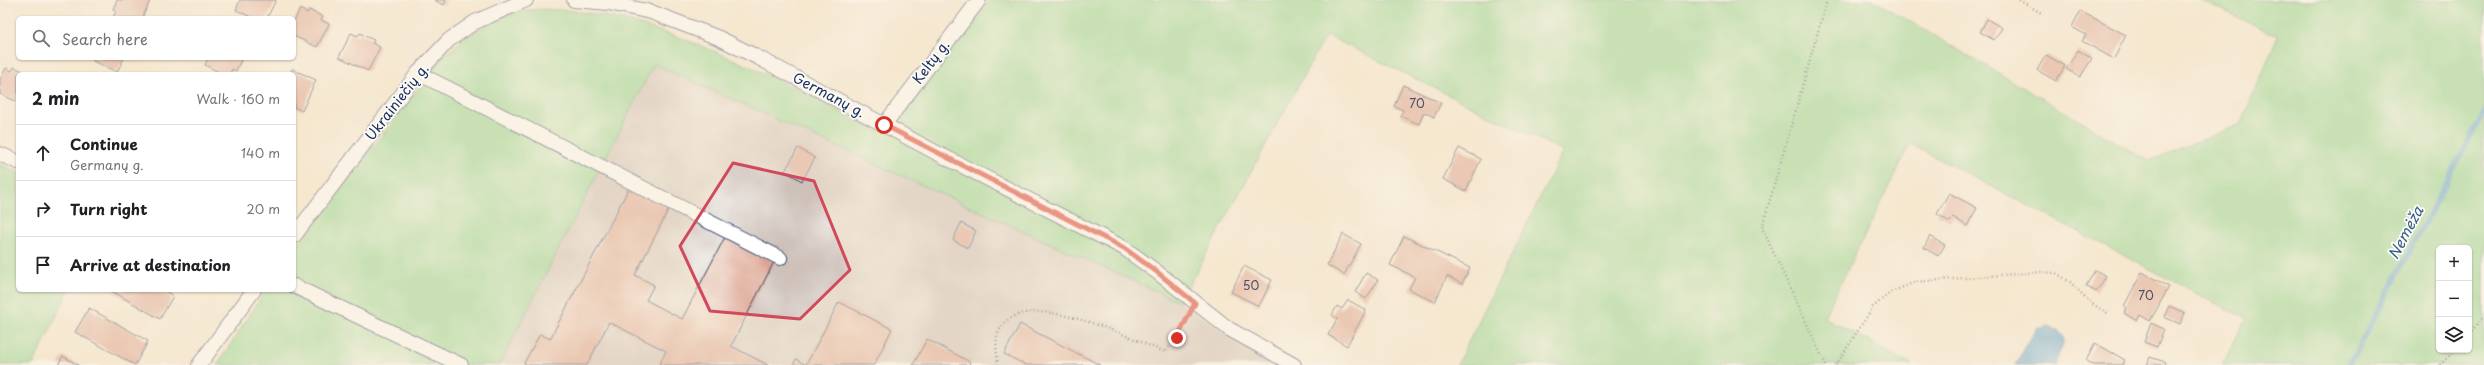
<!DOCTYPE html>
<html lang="en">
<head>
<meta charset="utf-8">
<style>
	:root { --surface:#fff; --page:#f6f6f6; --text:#202124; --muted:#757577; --line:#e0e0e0 }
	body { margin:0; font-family:"Playpen Sans",sans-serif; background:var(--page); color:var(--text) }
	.controls { position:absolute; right:12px; bottom:12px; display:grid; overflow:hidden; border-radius:6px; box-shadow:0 1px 3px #0004 }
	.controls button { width:36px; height:36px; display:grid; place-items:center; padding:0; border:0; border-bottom:1px solid var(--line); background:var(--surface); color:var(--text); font:20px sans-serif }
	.stop { position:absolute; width:12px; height:12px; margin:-9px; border:3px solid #d93025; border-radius:50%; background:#fff }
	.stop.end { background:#d93025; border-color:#fff; box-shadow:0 1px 4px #0008 }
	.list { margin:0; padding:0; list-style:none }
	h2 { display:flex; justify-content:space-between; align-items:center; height:52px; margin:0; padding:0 16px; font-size:17px }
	h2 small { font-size:13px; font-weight:400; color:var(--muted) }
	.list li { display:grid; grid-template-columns:26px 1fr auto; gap:12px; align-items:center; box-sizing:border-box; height:56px; padding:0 16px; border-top:1px solid var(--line) }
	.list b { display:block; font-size:15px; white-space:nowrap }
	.list p { margin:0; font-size:13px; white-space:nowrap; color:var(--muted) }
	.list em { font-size:13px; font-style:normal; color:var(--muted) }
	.icon { flex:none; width:22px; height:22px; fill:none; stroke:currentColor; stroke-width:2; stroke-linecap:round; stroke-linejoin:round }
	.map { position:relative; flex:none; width:2484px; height:365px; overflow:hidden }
	.search { position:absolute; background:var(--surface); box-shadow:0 1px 3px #0004; left:16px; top:16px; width:280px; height:44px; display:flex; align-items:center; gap:10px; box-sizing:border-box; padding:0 14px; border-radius:6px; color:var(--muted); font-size:15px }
	.panel { position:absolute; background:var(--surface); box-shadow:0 1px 3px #0004; left:16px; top:72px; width:280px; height:220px; border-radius:6px }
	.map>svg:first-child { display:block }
	.industrial { fill:#cec1ba }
	.green { fill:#91d893; stroke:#568478; fill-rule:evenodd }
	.water { fill:#5da5d3; stroke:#3c6a98 }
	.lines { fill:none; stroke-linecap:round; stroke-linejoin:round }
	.stream { stroke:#5da5d3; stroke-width:5 }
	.building { fill:#dba390 }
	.minor-casing { stroke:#3c4b6f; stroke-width:16 }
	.path { stroke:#3c4b6f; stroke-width:2.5; stroke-dasharray:1 3; stroke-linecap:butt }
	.minor { stroke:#fff; stroke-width:14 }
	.route { stroke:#d93025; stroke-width:5 }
	.marked { fill:none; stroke:#d1495b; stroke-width:3; stroke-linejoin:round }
	.labels { text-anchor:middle; stroke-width:3.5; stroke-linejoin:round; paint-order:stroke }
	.number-label { font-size:12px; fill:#4b4c6a }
	.street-label { font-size:14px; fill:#1b2f5e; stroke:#fdfcf7 }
	.water-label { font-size:15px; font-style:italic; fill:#355e8d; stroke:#fdfcf7 }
</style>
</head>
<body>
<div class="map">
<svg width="2484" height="365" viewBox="0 0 2484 365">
	<rect width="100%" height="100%" fill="#fdfcf7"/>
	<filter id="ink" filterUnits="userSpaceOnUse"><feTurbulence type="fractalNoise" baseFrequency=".025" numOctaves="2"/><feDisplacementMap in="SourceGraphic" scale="8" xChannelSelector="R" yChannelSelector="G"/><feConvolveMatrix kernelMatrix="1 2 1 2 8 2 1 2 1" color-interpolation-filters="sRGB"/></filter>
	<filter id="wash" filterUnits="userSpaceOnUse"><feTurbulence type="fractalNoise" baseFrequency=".012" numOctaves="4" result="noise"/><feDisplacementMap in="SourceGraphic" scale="16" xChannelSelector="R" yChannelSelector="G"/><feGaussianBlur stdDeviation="0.9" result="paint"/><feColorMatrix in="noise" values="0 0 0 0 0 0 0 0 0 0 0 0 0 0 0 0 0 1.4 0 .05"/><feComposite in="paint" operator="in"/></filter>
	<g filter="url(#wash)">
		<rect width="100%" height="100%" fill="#f5e7cf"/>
		<path class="industrial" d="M654,64L1180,302L1274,365H499Z"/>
		<path class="green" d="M990,0H1873L2149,161L2241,124L2278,36L2201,0H2484V365H2222L2246,319L1910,144L1824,317L1912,365H1457L1563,151L1326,35L1180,302L654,64L499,365H217L266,290H294V250L443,56C470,33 491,18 527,10C634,0 787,83 879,132L899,120ZM2439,248H2469V350H2439Z
			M0,164L18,172V290H69L33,365H0Z"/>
		<path class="water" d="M2047,326C2075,335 2060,346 2055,365H2015L2036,329Z"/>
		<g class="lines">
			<path class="stream" d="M2349,365L2484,112"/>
		</g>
		<g id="blocks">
			<path class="building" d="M117,0H149L150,1L142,18H113L116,11L113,9Z
				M240,0H276L267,18H253L236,10Z
				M434,0H446L444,5Z
				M300,9L307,13L309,10L323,17L321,20L329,24L317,47L294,36V21Z
				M2080,11L2126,35L2114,59L2082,41L2086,35L2072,27Z
				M1987,19L2002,28L1994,40L1980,32Z
				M351,33L358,36L360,33L367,37L374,40L372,43L380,47L368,71L339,57Z
				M2078,50L2092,59L2080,77L2066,69Z
				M2046,55L2065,66L2056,81L2037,70Z
				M94,58H124L117,72L93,61Z
				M208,58H242L236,71L232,69L230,74H223L205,65Z
				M14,67L29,74H18V102L0,94V80L6,68L12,71Z
				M292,69L316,80L302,111L294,107V74H290Z
				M1403,85L1441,103L1434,117L1424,112L1419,124L1400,116L1403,110L1394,106Z
				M798,148L815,158L802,181L785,171Z
				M1459,148L1481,159L1466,191L1443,179Z
				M629,188L669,209L635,275L654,285L646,300L682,319L725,237L774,262L731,346L768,365H659L666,351L609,322L587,365H528L524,363L540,334L550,339Z
				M1949,193L1977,208L1967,226L1953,217L1950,222L1937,214Z
				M961,223L976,231L968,248L953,240Z
				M1343,234L1361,244L1344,275L1327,265Z
				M1404,236L1470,268L1462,284L1447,276L1435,302L1409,289L1415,277L1390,265Z
				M1930,236L1945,245L1938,256L1924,248Z
				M1244,266L1272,280L1259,306L1231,292Z
				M2095,270L2106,276L2096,292L2086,286Z
				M2142,272L2169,287L2150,321L2140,315L2137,321L2124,313L2127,308L2124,306Z
				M1366,273L1378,280L1366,299L1355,292Z
				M110,290H164L173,296L160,319Z
				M1348,300L1366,310L1347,346L1328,335L1337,319L1332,315L1337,306L1342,309Z
				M839,302L892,329L874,365H793L796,359L806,365Z
				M2169,306L2185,313L2180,324L2164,317Z
				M89,308L148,341L135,365L75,332Z
				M2151,323L2164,329L2157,347L2144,342Z
				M1020,324L1100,365H1026L1004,354Z
				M927,339L970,362L969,365H913Z
				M2095,343L2125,360L2122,365H2094L2086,361Z
				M63,356L78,365H58Z
				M2150,357L2165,362L2164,365H2147Z"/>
		</g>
	</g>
	<g filter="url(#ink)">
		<use href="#blocks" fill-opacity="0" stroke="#3c4b6f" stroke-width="1"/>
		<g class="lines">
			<defs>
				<path id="minor" d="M574,0L609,3L651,12L719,38L757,57L935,152L1124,248L1157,272L1229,329L1294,365
					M418,73L780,258
					M884,125L979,0
					M0,154L18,162
					M294,236L418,73L449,40L475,22L526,0
					M294,286L461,365
					M199,365L254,290"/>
			</defs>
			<use href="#minor" class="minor-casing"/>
			<path class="path" d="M2019,0L2043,14
				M2469,335L2484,316
				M998,365C997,354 994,339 1000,329C1024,285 1132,339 1165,352L1177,338L1188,316
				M1826,365L1762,228L1827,0
				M1836,365L1873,307L1891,292L1915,282L2039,272L2056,273L2070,282L2091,303L2109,314
				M2440,365L2455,350"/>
			<use href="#minor" class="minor"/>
		</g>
	</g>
	<g class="lines" filter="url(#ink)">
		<path class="route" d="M884,125L1124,248L1157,272L1195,303L1177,338"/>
	</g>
	<path d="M0 0H2484V365H0ZM733,163L814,181L850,270L800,319L710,311L680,246Z" fill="#f5e7cf" fill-opacity=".55" fill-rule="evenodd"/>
	<path class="marked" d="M733,163L814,181L850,270L800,319L710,311L680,246Z"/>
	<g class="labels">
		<g class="number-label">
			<text x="1417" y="108">70</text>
			<text x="1251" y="290">50</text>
			<text x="2146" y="300">70</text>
		</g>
		<g class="street-label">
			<text transform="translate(931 62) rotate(-53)" y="5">Keltų g.</text>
			<text transform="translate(829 95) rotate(28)" y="5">Germanų g.</text>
			<text transform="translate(397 102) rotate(-52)" y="5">Ukrainiečių g.</text>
		</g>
		<g class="water-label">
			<text transform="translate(2406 233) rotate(-62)" y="5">Nemėža</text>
		</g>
	</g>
</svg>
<div class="controls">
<button>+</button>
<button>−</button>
<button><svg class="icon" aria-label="layers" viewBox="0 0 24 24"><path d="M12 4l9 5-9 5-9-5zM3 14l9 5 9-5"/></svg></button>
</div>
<div class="stop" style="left:884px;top:125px"></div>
<div class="stop end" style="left:1177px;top:338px"></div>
<div class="search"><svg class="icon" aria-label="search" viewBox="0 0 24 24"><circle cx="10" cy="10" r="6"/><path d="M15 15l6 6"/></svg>Search here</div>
<section class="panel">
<h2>2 min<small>Walk · 160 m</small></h2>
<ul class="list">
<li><svg class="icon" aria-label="ahead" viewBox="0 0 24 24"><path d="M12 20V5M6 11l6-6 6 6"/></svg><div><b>Continue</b><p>Germanų g.</p></div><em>140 m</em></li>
<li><svg class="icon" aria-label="right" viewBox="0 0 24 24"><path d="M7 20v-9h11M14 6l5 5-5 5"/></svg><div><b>Turn right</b></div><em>20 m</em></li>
<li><svg class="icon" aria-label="arrive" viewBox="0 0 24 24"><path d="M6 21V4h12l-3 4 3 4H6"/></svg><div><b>Arrive at destination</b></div></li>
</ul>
</section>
</div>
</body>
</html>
